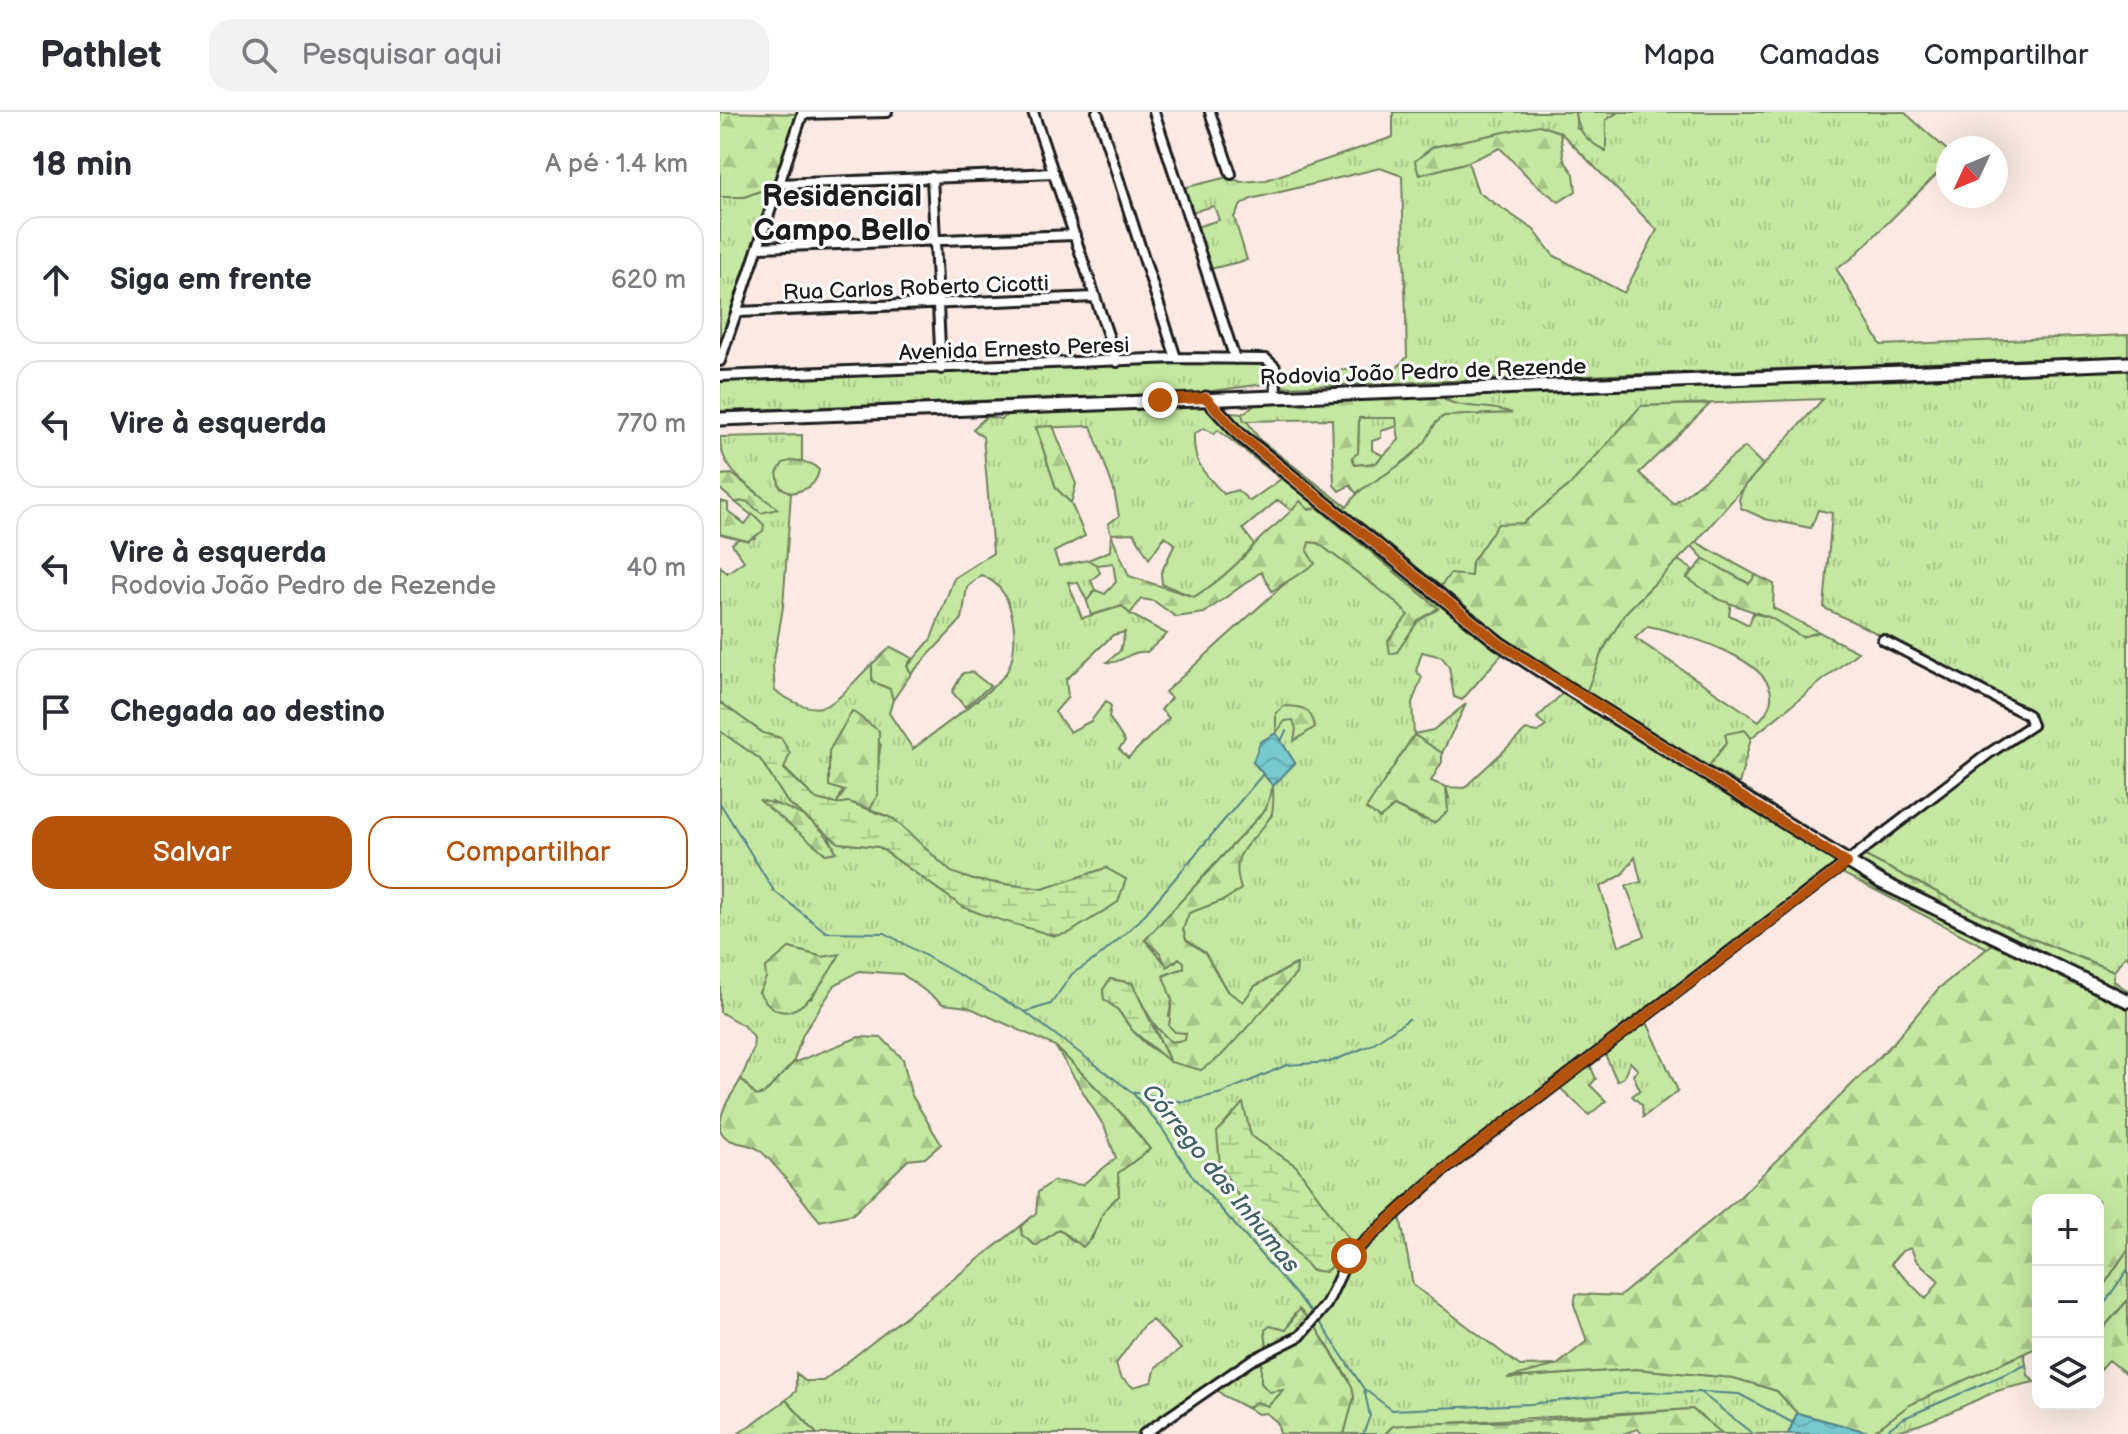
<!DOCTYPE html>
<html lang="pt">
<head>
<meta charset="utf-8">
<style>
	:root { --surface:#fff; --page:#f2f2f3; --text:#2b2b33; --muted:#7c7c81; --line:#e1e1e2; --accent:#b45309 }
	body { margin:0; font-family:"Balsamiq Sans",sans-serif; background:var(--page); color:var(--text) }
	.controls { position:absolute; right:24px; bottom:24px; display:grid; overflow:hidden; border-radius:16px; box-shadow:0 8px 32px #0002 }
	.controls button { width:72px; height:72px; display:grid; place-items:center; padding:0; border:0; border-bottom:2px solid var(--line); background:var(--surface); color:var(--text); font:40px sans-serif }
	.compass { position:absolute; left:1216px; top:24px; width:72px; height:72px; border-radius:50%; background:var(--surface); box-shadow:0 8px 32px #0002; rotate:226deg }
	.stop { position:absolute; width:24px; height:24px; margin:-18px; border:6px solid #b45309; border-radius:50%; background:#fff }
	.stop.end { background:#b45309; border-color:#fff; box-shadow:0 2px 8px #0008 }
	.list { margin:0; padding:0; list-style:none }
	h2 { display:flex; justify-content:space-between; align-items:center; height:104px; margin:0; padding:0 32px; font-size:34px }
	h2 small { font-size:26px; font-weight:400; color:var(--muted) }
	.list li { display:grid; grid-template-columns:52px 1fr auto; gap:24px; align-items:center; box-sizing:border-box; height:128px; margin:0 16px 16px; padding:0 16px; border:2px solid var(--line); border-radius:24px }
	.list b { display:block; font-size:30px; white-space:nowrap }
	.list p { margin:0; font-size:26px; white-space:nowrap; color:var(--muted) }
	.list em { font-size:26px; font-style:normal; color:var(--muted) }
	.actions { display:flex; gap:16px; padding:24px 32px }
	.actions a { flex:1; padding:18px 0; border:2px solid var(--accent); border-radius:24px; text-align:center; font-size:28px; color:var(--accent) }
	.actions .main { background:var(--accent); color:#fff }
	.icon { flex:none; width:44px; height:44px; fill:none; stroke:currentColor; stroke-width:2; stroke-linecap:round; stroke-linejoin:round }
	.map { position:relative; flex:none; width:1408px; height:1322px; overflow:hidden }
	header { display:flex; align-items:center; gap:48px; box-sizing:border-box; height:112px; padding:0 40px; background:var(--surface); border-bottom:2px solid var(--line) }
	header strong { font-size:38px }
	nav { display:flex; gap:44px; margin-inline-start:auto; font-size:28px }
	.search { width:560px; height:72px; background:var(--page); display:flex; align-items:center; gap:20px; box-sizing:border-box; padding:0 28px; border-radius:24px; color:var(--muted); font-size:30px }
	main { display:flex }
	aside { flex:1; background:var(--surface) }
	.map>svg:first-child { display:block }
	.grass { fill:url(#grass-tufts); stroke:#70825e; stroke-width:2; fill-rule:evenodd }
	.forest { fill:url(#forest-firs); stroke:#70825e; stroke-width:2; fill-rule:evenodd }
	.wetland { fill:url(#wetland-marsh); stroke:#70825e; stroke-width:2 }
	.water { fill:url(#water-waves); stroke:#538387; stroke-width:2 }
	.lines { fill:none; stroke-linecap:round; stroke-linejoin:round }
	.stream { stroke:#538387; stroke-width:2 }
	.street-casing { stroke:#1c1c1c; stroke-width:14 }
	.secondary-casing { stroke:#1c1c1c; stroke-width:17 }
	.street { stroke:#fff; stroke-width:8 }
	.secondary { stroke:#fff; stroke-width:11 }
	.route { stroke:#b45309; stroke-width:10 }
	.labels { text-anchor:middle; stroke-width:6; stroke-linejoin:round; paint-order:stroke }
	.street-label { font-size:22px; fill:#1c1c1c; stroke:#fff }
	.water-label { font-size:24px; font-style:italic; fill:#406164; stroke:#fff }
	.district-label { font-size:30px; font-weight:bold; fill:#1c1c1c; stroke:#fff }
</style>
</head>
<body>
<header>
<strong>Pathlet</strong>
<div class="search"><svg class="icon" aria-label="search" viewBox="0 0 24 24"><circle cx="10" cy="10" r="6"/><path d="M15 15l6 6"/></svg>Pesquisar aqui</div>
<nav><a>Mapa</a><a>Camadas</a><a>Compartilhar</a></nav>
</header>
<main>
<aside>
<h2>18 min<small>A pé · 1.4 km</small></h2>
<ul class="list">
<li><svg class="icon" aria-label="ahead" viewBox="0 0 24 24"><path d="M12 20V5M6 11l6-6 6 6"/></svg><div><b>Siga em frente</b></div><em>620 m</em></li>
<li><svg class="icon" aria-label="left" viewBox="0 0 24 24"><path d="M17 20v-9H6M10 6l-5 5 5 5"/></svg><div><b>Vire à esquerda</b></div><em>770 m</em></li>
<li><svg class="icon" aria-label="left" viewBox="0 0 24 24"><path d="M17 20v-9H6M10 6l-5 5 5 5"/></svg><div><b>Vire à esquerda</b><p>Rodovia João Pedro de Rezende</p></div><em>40 m</em></li>
<li><svg class="icon" aria-label="arrive" viewBox="0 0 24 24"><path d="M6 21V4h12l-3 4 3 4H6"/></svg><div><b>Chegada ao destino</b></div></li>
</ul>
<div class="actions"><a class="main">Salvar</a><a>Compartilhar</a></div>
</aside>
<div class="map">
<svg width="1408" height="1322" viewBox="0 0 1408 1322">
	<defs>
		<pattern id="grass-tufts" width="24" height="20" patternUnits="userSpaceOnUse" patternTransform="scale(2)"><rect width="24" height="20" fill="#c5e8a1"/><path d="M3 7l-1-3M5 7V3M7 7l1-3M15 17l-1-3M17 17v-4M19 17l1-3" fill="none" stroke="#a9c68a"/></pattern>
		<pattern id="forest-firs" width="22" height="20" patternUnits="userSpaceOnUse" patternTransform="scale(2)"><rect width="22" height="20" fill="#c5e8a1"/><path d="M5 1l3.5 6h-7zM16 11l3.5 6h-7z" fill="#a9c68a"/></pattern>
		<pattern id="wetland-marsh" width="20" height="14" patternUnits="userSpaceOnUse" patternTransform="scale(2)"><rect width="20" height="14" fill="#c5e8a1"/><path d="M1 5h8M5 5V1M11 12h8M15 12V8" fill="none" stroke="#a9c68a"/></pattern>
		<pattern id="water-waves" width="16" height="10" patternUnits="userSpaceOnUse" patternTransform="scale(2)"><rect width="16" height="10" fill="#77c8cf"/><path d="M0 5q4-4 8 0t8 0" fill="none" stroke="#66abb1"/></pattern>
	</defs>
	<rect width="100%" height="100%" fill="#faeae3"/>
	<filter id="ink" filterUnits="userSpaceOnUse"><feTurbulence type="fractalNoise" baseFrequency=".0125" numOctaves="2"/><feDisplacementMap in="SourceGraphic" scale="16" xChannelSelector="R" yChannelSelector="G"/><feConvolveMatrix kernelMatrix="1 2 1 2 8 2 1 2 1" color-interpolation-filters="sRGB"/></filter>
	<g filter="url(#ink)">
		<path class="grass" d="M673,0H855L857,16L886,39V8L898,0H1184L1228,39V51L1131,147L1116,156L1161,233L1408,223V244L563,275L557,254L570,260L677,256L687,245L682,64L660,56L531,87L521,93L514,105L527,148L490,157L476,115L499,108L494,94L471,100L463,76L508,65L521,70L546,68L673,25ZM819,14L840,20L937,118L904,181L833,143L814,118L758,80L748,50L699,63L695,49L713,35Z
			M56,73L0,238V85H24Z
			M456,250L548,252L553,261L551,271L485,280L0,299V267Z
			M1408,257V846L1405,844L1394,859L1300,822L1143,743L1313,614L1309,601L1221,552L1104,496L1112,401L1098,398L1091,416L1045,407L1021,396L1019,387L1025,373L1103,287L922,294L851,372L803,412H778L752,450L751,465H738L758,508L865,580L881,542L905,501L958,448L973,458L967,465L998,487L1011,491L1009,503L1029,513L1033,501C1039,503 1046,504 1052,506C1076,515 1066,528 1099,520L1138,540L1031,626L1025,618L1007,630L989,654L1133,745L1127,748L780,529L506,306L511,301L522,302L540,328L627,395C643,369 677,354 700,333C710,324 712,311 724,304L789,301L738,294L725,288V283L1184,268ZM928,514C962,521 1091,556 1039,609L915,526Z
			M484,292L778,533L1118,752L633,1133L576,1054L531,1024L523,993L530,1100C562,1111 567,1145 605,1160L626,1142L608,1182L590,1209L574,1202L566,1218H545L547,1237L419,1322H97L66,1288L76,1279V1261L85,1269H103L301,1114L302,1123L326,1127L339,1117L354,1130L372,1127L381,1099L399,1084L398,1061L430,1037L399,999L335,934L248,895L223,892L182,862L139,859L115,873L83,922L73,951L44,982L36,984L21,967L33,938L34,926L24,914L0,900V619L40,647L68,691L92,709L51,690L105,742L116,740L108,722L120,731L159,735L243,795L335,824L386,756L323,777L253,768L232,761L174,707L150,697C161,676 155,655 161,633L132,600C117,629 135,664 116,692L96,687L64,656L61,626L43,621L0,590V454L7,461L24,449L12,432L18,427L35,426L44,413L15,390L26,389L38,381C18,367 0,351 0,325L82,323V352L60,374L71,381L63,495L53,554L55,579C108,614 113,589 152,552V569L170,577L173,588L169,601L193,637C212,622 276,577 286,561C296,545 296,518 291,500C287,482 278,470 261,463L247,475L242,507L191,562L187,555L211,527L234,466L273,441L263,325L253,317L266,305L282,307L292,299ZM371,314L394,378L399,404L388,412L391,422L414,421L429,447L445,424L455,432L441,461L442,472L474,485C496,471 522,455 534,432L523,417L558,388L572,399L598,396L718,497L698,509L677,540L668,529L688,503L676,490L598,431L589,430L570,467L445,580L451,586L441,598L449,606L408,646L399,637L405,630L389,605L391,594L386,589L371,609L350,620L335,600L348,585L346,568L393,523L405,520L400,539L387,550C401,553 411,537 427,540L447,522L410,502L403,494L362,506L348,470L358,471L367,489L375,478L371,468L380,461L377,453L368,448L339,454L334,440L365,424L351,391L336,376L316,316ZM484,316L494,322L498,318L561,367L530,389L517,378L504,382C482,359 473,352 474,322ZM702,540L722,545L729,555L734,585L742,588L782,542L843,581L817,606L826,614L818,620L806,618L744,676L726,675L729,686L703,708L674,694L647,697L694,623L722,641L746,592L713,618L694,622L692,591L702,565L696,559ZM556,621L575,651L561,664L540,630ZM551,678L552,703L519,741L504,788L468,801L463,817L466,828L485,841L507,879L523,890L535,874L576,852L481,958C454,950 433,942 414,920C403,909 399,893 384,887L383,878L390,867L412,871C423,893 432,914 451,930L465,928L467,921L449,904L452,888L444,863L464,856L465,850L459,846L454,851L444,850L425,828L546,697ZM915,745L921,770L906,774L925,824L899,834L880,775L902,763ZM69,836L103,845L119,843L91,887L39,880ZM432,1208L461,1237L436,1255L432,1270L413,1275L400,1265L396,1252L423,1214Z
			M677,305L678,314L661,319V326L652,329V338L664,344L656,351L635,353L631,345L638,341L639,306Z
			M976,430L1036,463L1030,472L984,447L972,434Z
			M1125,754L1275,830L1269,837L1120,760Z
			M926,908L958,979L923,1005L922,993L912,984L920,978L913,963L918,958L910,950L904,965L897,969L884,940Z
			M869,950L876,967L870,973L886,989L869,1003L838,974Z
			M680,1104L693,1173L800,1254L837,1253L792,1266L916,1257L1014,1266L1057,1279L1077,1301L1068,1322H1003L972,1297L673,1314L665,1322H624L634,1285L627,1264L595,1214L614,1184L626,1153Z
			M1408,1137V1188L1378,1222V1182Z
			M1304,1241L1308,1263L1314,1270C1302,1273 1288,1275 1277,1279C1238,1295 1195,1322 1152,1321L1189,1293Z
			M541,1246V1271L564,1278L548,1294L536,1290L527,1296L504,1284L496,1277Z"/>
		<path class="forest" d="M0,0L78,2L56,73L24,85H0Z
			M855,0H898L886,8V39C865,28 860,22 855,0Z
			M819,13L840,20L844,48L854,62L856,79L839,90L813,70L780,36L748,50L699,63L695,49L713,35Z
			M725,283V288C747,298 770,292 792,301L724,304C713,310 712,320 705,330C687,351 659,366 636,381L630,373L619,379L614,373L612,307L524,309L522,302L538,291ZM639,306H676L679,328L656,351L635,353L632,345L638,341Z
			M990,292L919,361L954,392L1025,335L1043,353L976,430L905,501L881,542L866,581L758,508L721,474L730,462L751,464L752,450L778,412L803,411L851,372L921,294Z
			M333,314L356,372L351,391L336,376L316,315Z
			M74,348L92,352L99,358C96,374 86,378 71,381L60,375L57,361L63,351Z
			M12,362L58,397L41,401L26,389L15,390L0,377V363Z
			M0,389L8,391V399L25,412L33,402L44,413L43,419L28,429L0,422Z
			M580,389L589,398L598,396L718,496L698,509L677,540L670,542L668,529L688,503L676,490L598,431L589,430L587,439L595,452L552,479L541,460L484,501L456,505L434,489L421,487L410,502L402,494L371,503L367,489L375,478L385,482L396,470L393,451L377,453L368,448L390,439L391,422L409,464L474,485C499,470 517,453 535,432C549,416 567,406 580,389Z
			M984,447L1029,472L1036,463L1054,472L1053,496L1099,520L1082,525L1051,506L998,487L967,466Z
			M171,535L192,546L187,554L191,562L173,588L170,577L152,569V552Z
			M252,560L270,574L245,595L232,580L243,561Z
			M564,594C582,594 591,596 595,615L574,629L576,617L573,608L565,609L556,621V601Z
			M132,599L159,619L158,683L150,697L129,690L116,692L125,679L109,674V639Z
			M1025,618L1031,626L1019,672L989,654L1007,630L1005,622Z
			M694,623L722,641V650L711,669L726,675L728,699L714,711L674,694L660,706L646,697Z
			M553,674C553,683 555,698 550,705C532,735 508,736 521,777L504,788L469,801L463,817L466,828L485,841L507,879L523,890L535,874L577,852L576,862L501,944L481,958L450,950L433,912L451,930L465,928L466,921L455,920L449,914L452,888L443,864L464,856V850L459,846L447,855L440,841L425,828L546,697Z
			M39,688C71,694 103,710 116,740L106,742Z
			M1143,743L1300,822L1394,859V869L1408,879V886L1138,753L1137,748Z
			M1275,830L1408,892V1137L1378,1182V1088H1318V1235L1189,1293L1152,1321L1077,1301L1057,1279L1014,1266L916,1257L787,1266L837,1253L867,1229L854,1193L856,1182L900,1184L1020,1085L1174,930L1218,877ZM1191,1136L1196,1148L1219,1169L1206,1187L1171,1152L1182,1139Z
			M69,836L103,845L120,842C104,870 69,931 39,880L46,866L45,856Z
			M139,925L162,926L183,947L191,982L221,1032L205,1046L188,1048L133,1102L100,1109C85,1092 54,1048 38,1037C27,1030 5,1033 0,1017C0,995 12,984 21,967L36,984L44,982L73,951Z
			M335,934L399,999L430,1037L398,1061L399,1084C374,1102 382,1118 363,1135L339,1117L316,1134L302,1123L301,1114L316,1101L318,1080L333,1069L362,1073L396,1046L385,1016Z
			M1408,1188V1263L1389,1248L1378,1260V1222Z
			M579,1197L590,1209L578,1221L547,1237L545,1218L550,1214L566,1218Z
			M595,1214L632,1274L634,1285L624,1322H560L557,1310L546,1301L538,1302L527,1296L536,1290L548,1294L564,1278L549,1280L541,1271V1246L581,1227Z
			M66,1288L97,1322H18Z
			M972,1297L1003,1322H922L918,1317L902,1322H665L673,1314L692,1312L806,1309Z"/>
		<path class="wetland" d="M0,590L43,621L61,626L70,641L64,657L96,687L116,692L129,690L174,707L231,760L253,768L323,777L386,756L406,767L398,790L349,821L335,824L264,803L243,795L159,735L119,731L68,691L40,647L0,619Z
			M390,867L412,871L450,950L413,919L398,898L384,887L383,878Z
			M523,991L531,1024L576,1054L633,1133L605,1160L591,1158L553,1114L530,1100L520,1087L500,1053L497,1020Z"/>
		<path class="water" d="M556,621L575,651L553,674L533,650L540,630Z
			M1077,1301L1155,1322H1068Z"/>
		<g class="lines">
			<path class="stream" d="M561,629L566,619
				M0,691L54,779L106,820L165,821L305,900L412,980L443,1018L473,1065L594,1203
				M305,900L331,892L352,862L381,843L420,808L543,662
				M414,980L464,990L502,981L567,953L610,950L651,933L689,907
				M1378,1200L1408,1157
				M600,1210L644,1277L672,1298L811,1292L907,1281L980,1280L1033,1322
				M983,1280L1019,1282L1073,1311
				M643,1322L650,1304L644,1277
				M1162,1322L1182,1307L1306,1253"/>
			<defs>
				<path id="street" d="M313,0L397,250
					M377,0L456,246
					M434,0L515,247
					M490,0L511,62
					M82,2L167,0
					M212,65L221,257
					M59,72L334,61
					M40,135L355,123
					M18,200L375,185
					M0,249L83,0
					M0,264L456,246L546,247L555,255L556,285
					M424,1322L530,1249L580,1224L606,1193L629,1144L723,1059L1268,642L1312,613L1308,603L1163,528"/>
				<path id="secondary" d="M486,286L520,323L779,531L841,572L1161,770L1408,889
					M0,307L1408,251"/>
			</defs>
			<use href="#street" class="street-casing"/>
			<use href="#secondary" class="secondary-casing"/>
			<use href="#street" class="street"/>
			<use href="#secondary" class="secondary"/>
		</g>
	</g>
	<g class="lines" filter="url(#ink)">
		<path class="route" d="M440,288L486,286L520,323L779,531L1127,751L723,1059L629,1144"/>
	</g>
	<g class="labels">
		<g class="street-label">
			<text transform="translate(196 175) rotate(-2)" y="8">Rua Carlos Roberto Cicotti</text>
			<text transform="translate(294 236) rotate(-2)" y="8">Avenida Ernesto Peresi</text>
			<text transform="translate(703 259) rotate(-2)" y="8">Rodovia João Pedro de Rezende</text>
		</g>
		<g class="water-label">
			<text transform="translate(501 1066) rotate(51)" y="8">Córrego das Inhumas</text>
		</g>
		<g class="district-label">
			<text x="122" y="94">Residencial<tspan x="122" dy="34">Campo Bello</tspan></text>
		</g>
	</g>
</svg>
<div class="controls">
<button>+</button>
<button>−</button>
<button><svg class="icon" aria-label="layers" viewBox="0 0 24 24"><path d="M12 4l9 5-9 5-9-5zM3 14l9 5 9-5"/></svg></button>
</div>
<svg class="compass" viewBox="-18 -18 36 36"><path d="M0-13l5 13h-10z" fill="#e53935"/><path d="M0 13l5-13h-10z" fill="#7c7c81"/></svg>
<div class="stop" style="left:629px;top:1144px"></div>
<div class="stop end" style="left:440px;top:288px"></div>
</div>
</main>
</body>
</html>
